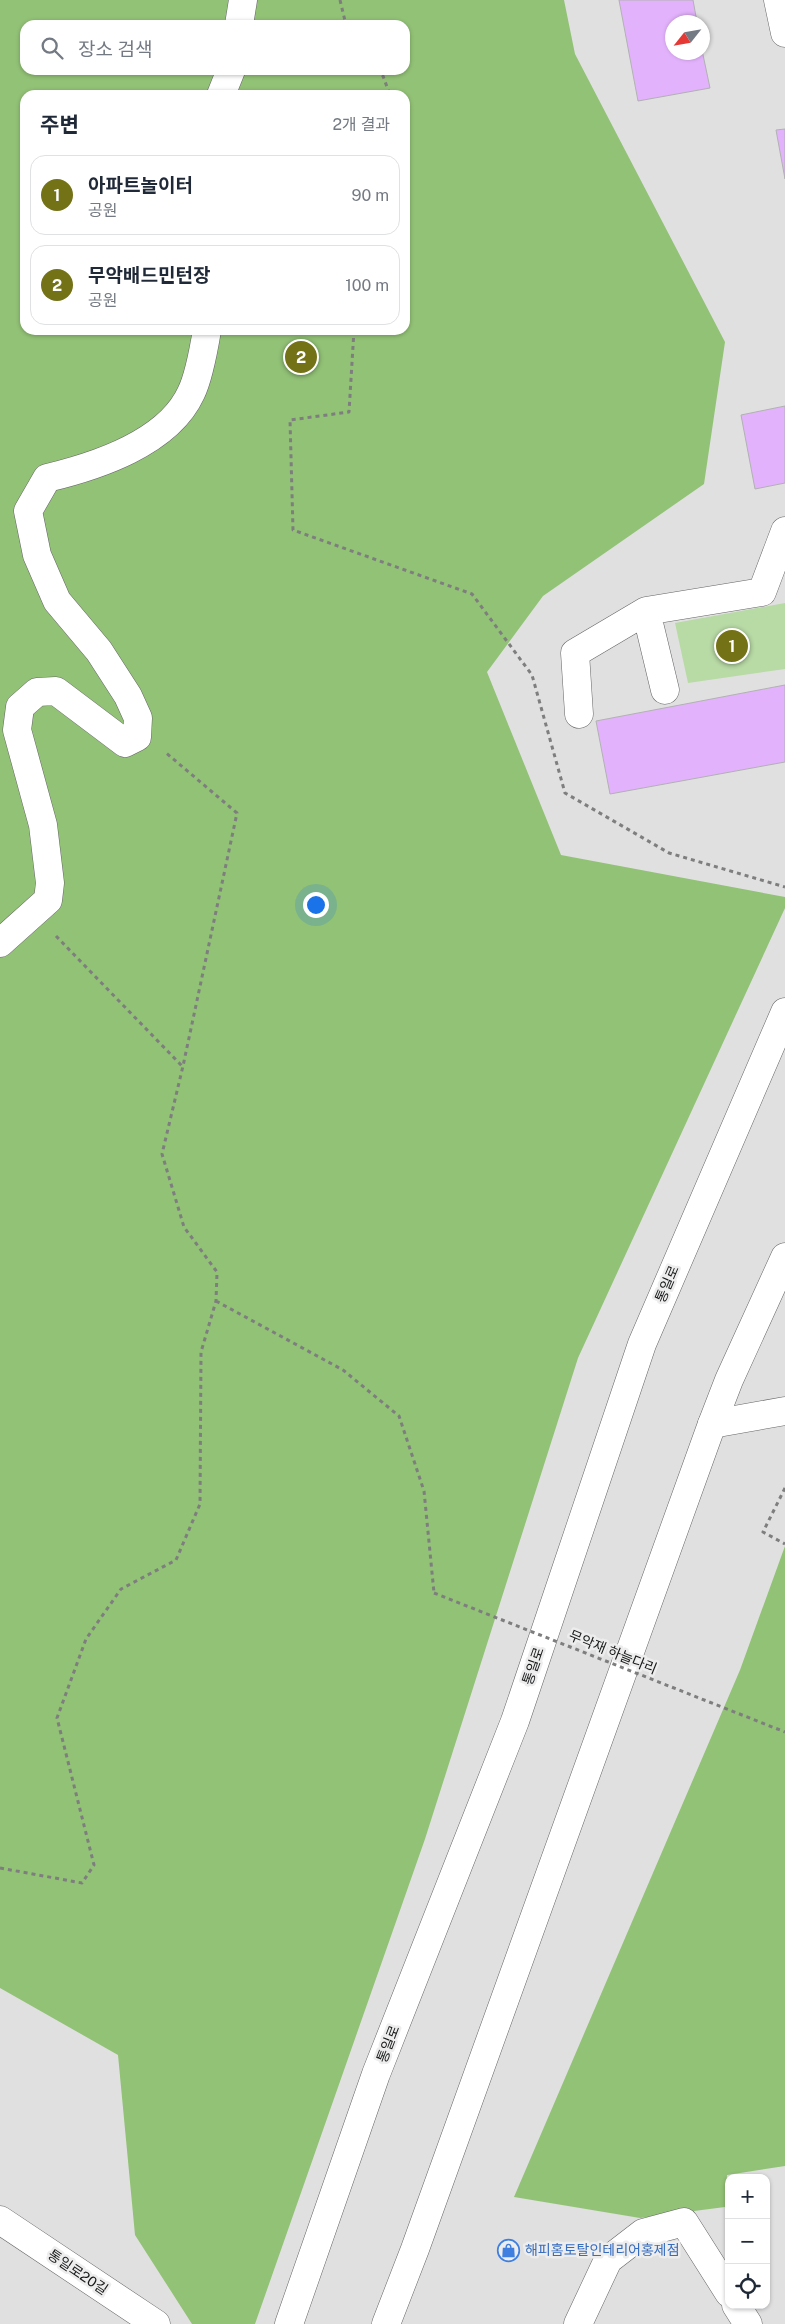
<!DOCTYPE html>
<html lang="ko">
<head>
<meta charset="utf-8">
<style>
	:root { --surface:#fff; --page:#f6f6f7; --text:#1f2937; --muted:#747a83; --line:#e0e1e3; --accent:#747216 }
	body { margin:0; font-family:"Public Sans","Noto Sans KR",sans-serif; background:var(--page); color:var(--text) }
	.controls { position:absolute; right:15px; bottom:15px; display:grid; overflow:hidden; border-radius:10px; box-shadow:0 1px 4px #0004 }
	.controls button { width:45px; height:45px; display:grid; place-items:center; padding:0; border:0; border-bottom:1px solid var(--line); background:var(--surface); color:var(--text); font:25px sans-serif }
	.compass { position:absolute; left:665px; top:15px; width:45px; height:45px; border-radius:50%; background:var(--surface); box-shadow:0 1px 4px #0004; rotate:239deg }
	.you { position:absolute; left:315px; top:904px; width:18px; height:18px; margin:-12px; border:4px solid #fff; border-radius:50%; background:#1a73e8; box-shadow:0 0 0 8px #1a73e833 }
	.badge { display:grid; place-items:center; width:32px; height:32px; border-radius:50%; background:var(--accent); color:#fff; font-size:16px; font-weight:700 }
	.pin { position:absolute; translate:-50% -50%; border:2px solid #fff; box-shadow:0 1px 5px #0006 }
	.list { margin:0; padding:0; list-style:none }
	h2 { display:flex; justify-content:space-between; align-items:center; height:65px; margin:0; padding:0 20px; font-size:21px }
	h2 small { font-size:16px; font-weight:400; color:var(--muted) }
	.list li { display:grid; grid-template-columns:32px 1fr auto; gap:15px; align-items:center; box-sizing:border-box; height:80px; margin:0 10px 10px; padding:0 10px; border:1px solid var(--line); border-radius:15px }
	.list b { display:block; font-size:19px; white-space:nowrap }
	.list p { margin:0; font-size:16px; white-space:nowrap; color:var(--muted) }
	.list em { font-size:16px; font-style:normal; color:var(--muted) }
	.icon { flex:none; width:28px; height:28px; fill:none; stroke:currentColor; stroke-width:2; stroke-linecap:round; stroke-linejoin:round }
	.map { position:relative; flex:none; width:785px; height:2324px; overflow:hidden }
	.search { position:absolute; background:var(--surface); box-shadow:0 1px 4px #0004; left:20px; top:20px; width:390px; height:55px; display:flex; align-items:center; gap:12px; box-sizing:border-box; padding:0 18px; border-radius:15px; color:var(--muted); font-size:19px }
	.panel { position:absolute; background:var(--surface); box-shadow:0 1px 4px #0004; left:20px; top:90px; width:390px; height:245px; border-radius:15px }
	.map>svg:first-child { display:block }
	.green { fill:#b8daa5 }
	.forest { fill:#92c276; fill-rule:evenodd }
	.building { fill:#e3b2fc; stroke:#b1b1b2 }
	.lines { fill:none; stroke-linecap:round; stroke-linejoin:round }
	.minor-casing { stroke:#656566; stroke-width:29 }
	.major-casing { stroke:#656566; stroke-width:29 }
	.path { stroke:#7e7e7f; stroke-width:3; stroke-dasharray:4 4; stroke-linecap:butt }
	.minor { stroke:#fff; stroke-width:28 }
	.major { stroke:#fff; stroke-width:28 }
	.path-bridge { stroke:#7e7e7f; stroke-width:3; stroke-dasharray:4 4; stroke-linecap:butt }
	.labels { text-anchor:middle; stroke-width:5; stroke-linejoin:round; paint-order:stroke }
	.street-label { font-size:14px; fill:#171818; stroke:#ededee }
	.shop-label { font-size:14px; fill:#366cbe; stroke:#ededee; text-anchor:start }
</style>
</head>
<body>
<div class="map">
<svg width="785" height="2324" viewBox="0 0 785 2324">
	<rect width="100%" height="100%" fill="#e0e0e1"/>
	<path class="green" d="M785,603V669L688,683L675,623Z"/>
	<path class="forest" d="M0,0H564L575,54L725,342L704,484L543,596L487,672L561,855L785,897V908L578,1358L425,1839L255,2324H192L135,2235L118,2055L0,1988ZM25,25H405V70H25ZM25,95H405V330H25Z
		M785,1546V2166L727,2175L725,2207L640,2218L514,2197L740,1670Z"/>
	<path class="building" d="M619,0H693L697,22H672V52H702V50L710,88L638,101Z
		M785,129V179L776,130Z
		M785,406V483L755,489L741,415Z
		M785,685V762L610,794L596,721Z"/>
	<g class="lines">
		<defs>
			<path id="minor" d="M778,0L785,33
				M239,25L243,0
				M221,95L231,70
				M646,611L665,690
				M579,714L575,653L646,611L762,592L785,531
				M0,943L48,900L50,883L43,825L17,730L20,707L37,692L56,691L125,743L137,737L138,718L128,696L99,651L57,601L37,555L28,511L47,478C97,466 168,443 191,393C199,377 204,348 207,330
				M712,1424L785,1411
				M0,2220L156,2324
				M736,2305L748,2324
				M578,2324L608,2260L643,2233L684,2222L729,2293"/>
			<path id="major" d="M289,2324L376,2074L515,1721L642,1344L785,1012
				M386,2324L415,2249L712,1424L729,1380L785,1257"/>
		</defs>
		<use href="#minor" class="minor-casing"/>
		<use href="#major" class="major-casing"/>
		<path class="path" d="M340,0L346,25
			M376,70L383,76L390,95
			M354,330L349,412L290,420L293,530L472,594L532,675L565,793L669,853L785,887
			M56,936L182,1066
			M216,1301L343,1370L399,1416L424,1491L434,1593
			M785,1488L763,1532L785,1544
			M0,1868L82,1883L94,1865L57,1718L86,1639L121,1589L176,1560L200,1504L201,1352L216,1301L217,1272L184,1227L162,1154L183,1066L237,813L165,752"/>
		<use href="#minor" class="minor"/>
		<use href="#major" class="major"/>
		<path class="path-bridge" d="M434,1593L785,1732"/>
	</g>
	<defs>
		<symbol id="shop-ring" viewBox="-11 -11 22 22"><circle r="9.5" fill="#ededee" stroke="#3f7fe0" stroke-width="1.5"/><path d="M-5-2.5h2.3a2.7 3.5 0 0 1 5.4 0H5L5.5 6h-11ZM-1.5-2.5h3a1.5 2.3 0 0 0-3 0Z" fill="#3f7fe0"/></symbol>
	</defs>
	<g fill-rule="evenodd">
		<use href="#shop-ring" x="496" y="2238" width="25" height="25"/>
	</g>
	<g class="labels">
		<g class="street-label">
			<text transform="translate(667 1284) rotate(-67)" y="5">통일로</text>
			<text transform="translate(613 1652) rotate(22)" y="5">무악재 하늘다리</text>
			<text transform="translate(533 1666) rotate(-71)" y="5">통일로</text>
			<text transform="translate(388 2044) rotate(-69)" y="5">통일로</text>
			<text transform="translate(78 2272) rotate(34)" y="5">통일로20길</text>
		</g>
		<g class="shop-label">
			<text x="525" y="2255">해피홈토탈인테리어홍제점</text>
		</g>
	</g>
</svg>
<div class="controls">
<button>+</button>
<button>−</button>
<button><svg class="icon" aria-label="locate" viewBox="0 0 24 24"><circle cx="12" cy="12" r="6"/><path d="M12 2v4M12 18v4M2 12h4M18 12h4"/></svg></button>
</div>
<svg class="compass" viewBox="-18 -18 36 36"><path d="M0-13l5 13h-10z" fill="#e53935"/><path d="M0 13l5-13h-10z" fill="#747a83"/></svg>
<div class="you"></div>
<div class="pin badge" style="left:732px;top:646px">1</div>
<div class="pin badge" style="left:301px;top:357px">2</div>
<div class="search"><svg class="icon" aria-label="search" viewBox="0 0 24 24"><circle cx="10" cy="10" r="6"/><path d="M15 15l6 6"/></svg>장소 검색</div>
<section class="panel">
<h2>주변<small>2개 결과</small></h2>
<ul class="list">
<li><span class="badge">1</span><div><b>아파트놀이터</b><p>공원</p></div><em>90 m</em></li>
<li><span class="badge">2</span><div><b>무악배드민턴장</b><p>공원</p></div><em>100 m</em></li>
</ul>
</section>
</div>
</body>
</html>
